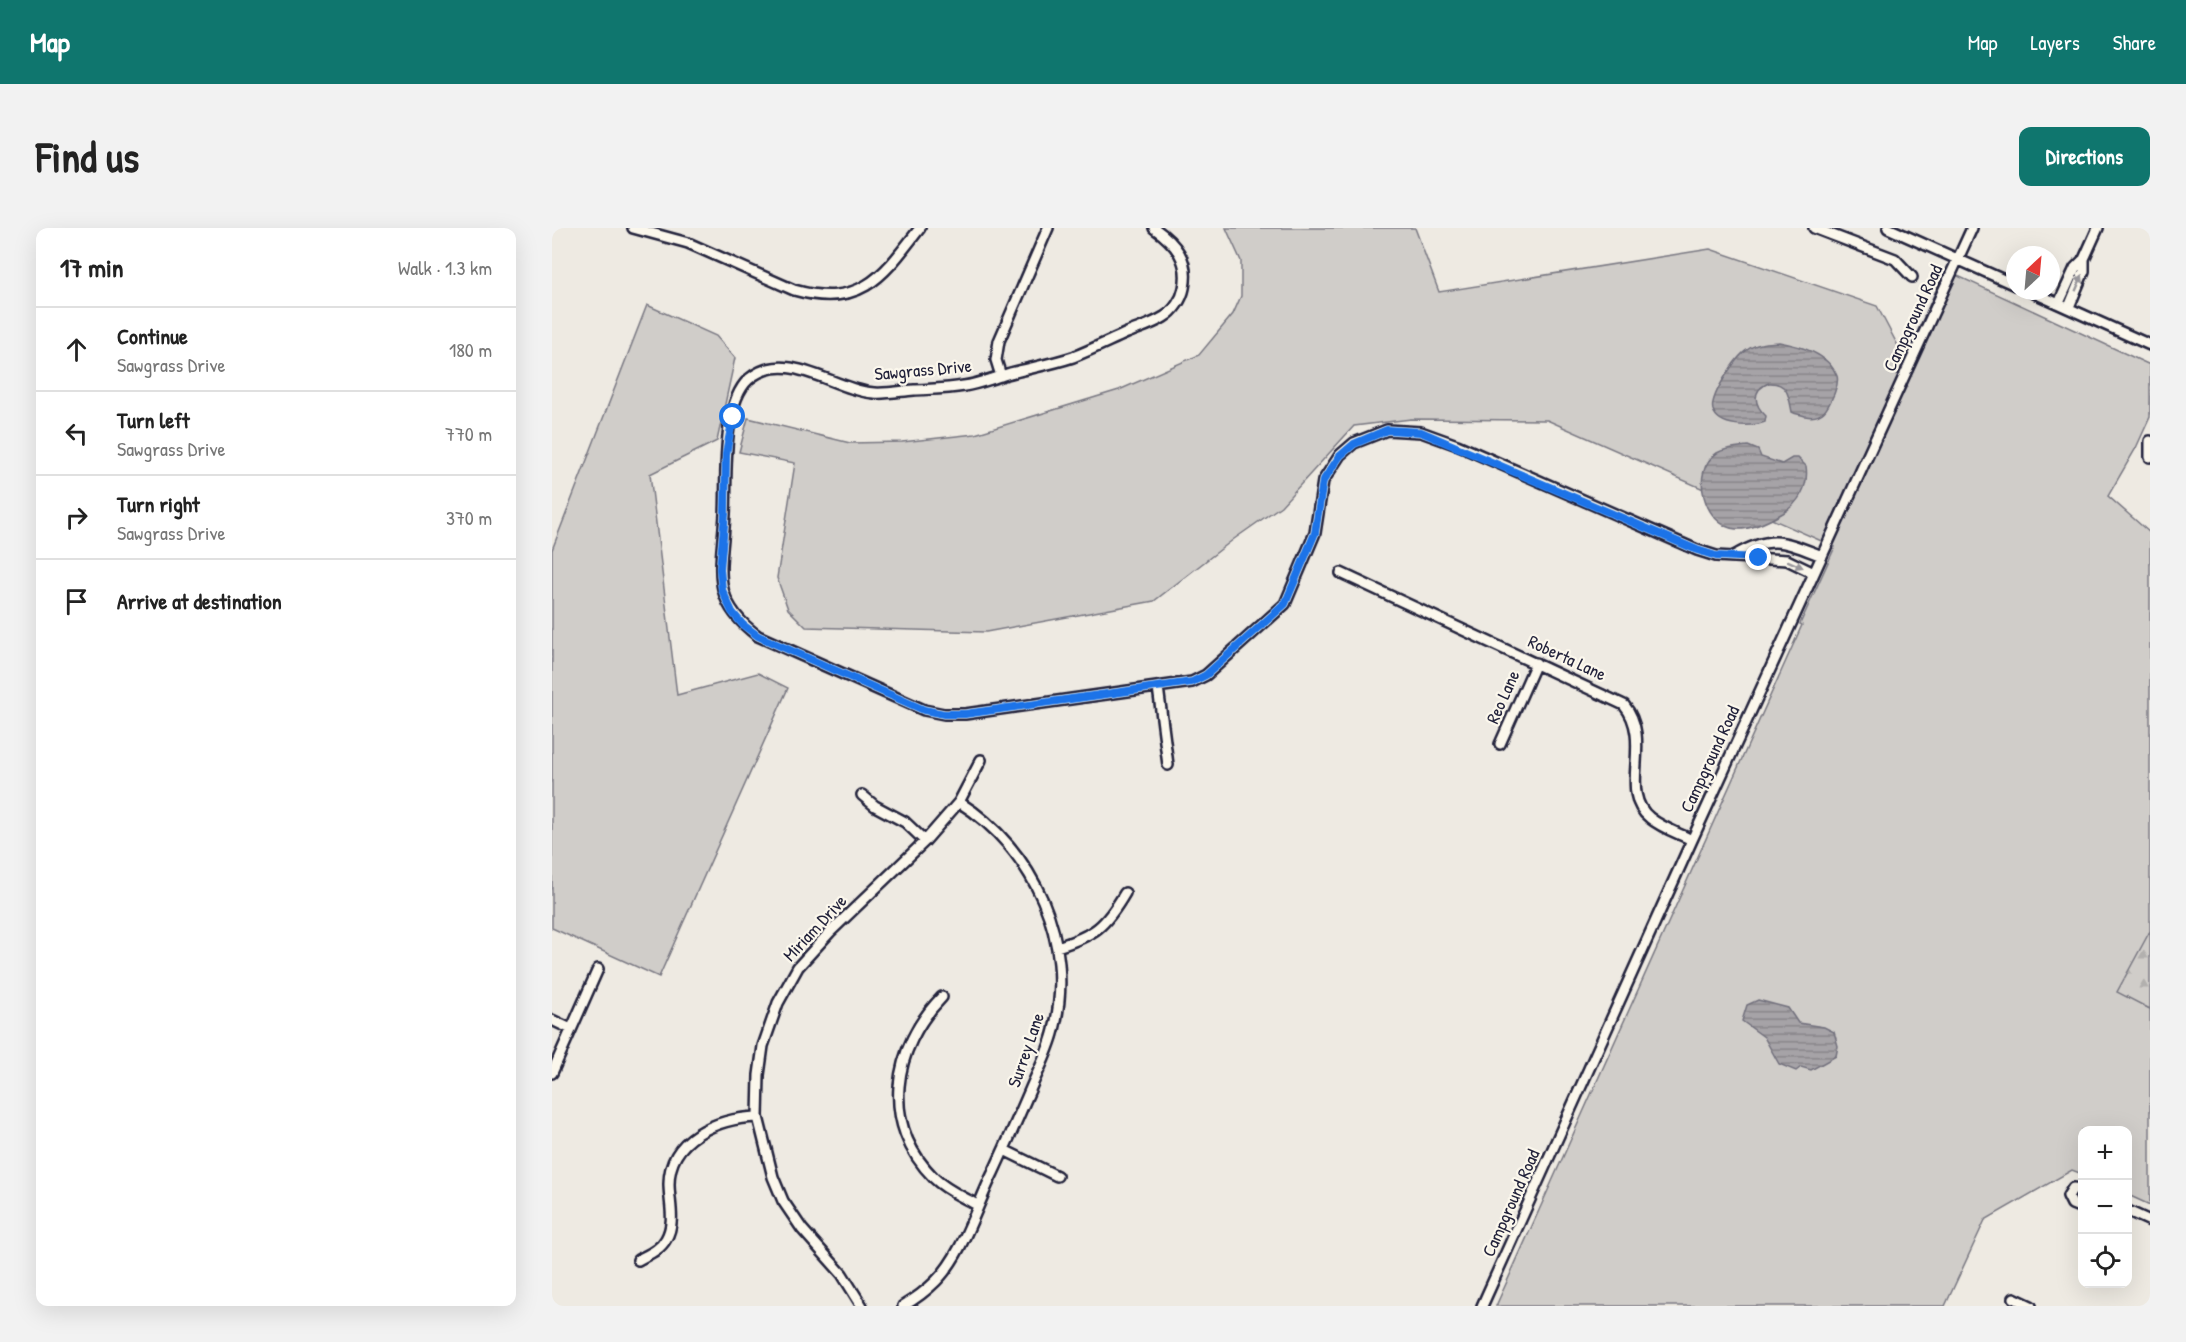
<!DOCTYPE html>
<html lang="en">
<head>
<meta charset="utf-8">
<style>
	:root { --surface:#fff; --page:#f2f2f2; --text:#222; --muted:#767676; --line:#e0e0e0; --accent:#0f766e }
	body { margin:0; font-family:"Patrick Hand",sans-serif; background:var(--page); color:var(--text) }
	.controls { position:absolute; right:18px; bottom:18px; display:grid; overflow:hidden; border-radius:12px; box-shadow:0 6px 24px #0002 }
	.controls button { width:54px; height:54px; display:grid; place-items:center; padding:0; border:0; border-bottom:2px solid var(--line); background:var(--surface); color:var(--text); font:30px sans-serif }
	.compass { position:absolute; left:1454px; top:18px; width:54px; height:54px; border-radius:50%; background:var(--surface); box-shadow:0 6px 24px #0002; rotate:26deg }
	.stop { position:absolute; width:18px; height:18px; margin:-14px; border:4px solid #1a73e8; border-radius:50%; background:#fff }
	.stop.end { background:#1a73e8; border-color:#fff; box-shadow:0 2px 6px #0008 }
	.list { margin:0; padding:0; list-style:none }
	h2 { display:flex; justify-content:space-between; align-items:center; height:78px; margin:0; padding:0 24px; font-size:26px }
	h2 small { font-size:20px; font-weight:400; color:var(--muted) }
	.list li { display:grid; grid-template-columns:39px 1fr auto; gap:18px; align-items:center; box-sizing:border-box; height:84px; padding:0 24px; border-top:2px solid var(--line) }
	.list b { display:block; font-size:22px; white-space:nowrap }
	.list p { margin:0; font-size:20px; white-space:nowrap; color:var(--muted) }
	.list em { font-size:20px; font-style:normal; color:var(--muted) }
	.icon { flex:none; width:33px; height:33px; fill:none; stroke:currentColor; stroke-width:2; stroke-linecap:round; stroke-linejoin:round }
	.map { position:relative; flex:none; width:1598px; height:1078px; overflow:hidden; border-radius:12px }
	header { display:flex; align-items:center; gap:36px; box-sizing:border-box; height:84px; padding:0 30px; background:var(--accent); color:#fff }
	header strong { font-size:28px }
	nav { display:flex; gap:33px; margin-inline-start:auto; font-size:21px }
	.intro { display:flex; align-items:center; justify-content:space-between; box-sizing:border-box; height:144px; padding:0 36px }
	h1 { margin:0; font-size:42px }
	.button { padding:15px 27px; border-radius:12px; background:var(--accent); color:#fff; font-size:21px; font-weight:700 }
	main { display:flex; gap:36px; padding:0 36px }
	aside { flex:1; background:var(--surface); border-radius:12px; box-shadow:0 6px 24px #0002 }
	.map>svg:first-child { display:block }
	.grass { fill:#d0cdc9; stroke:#797882; stroke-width:1.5 }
	.forest { fill:url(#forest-firs); stroke:#797882; stroke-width:1.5 }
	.water { fill:url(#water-rules); stroke:#716f7c; stroke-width:1.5 }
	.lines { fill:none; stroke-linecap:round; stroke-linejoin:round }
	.minor-casing { stroke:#22223b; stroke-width:14 }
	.minor { stroke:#fbf7ec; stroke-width:9 }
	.oneway { fill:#99979c }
	.route { stroke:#1a73e8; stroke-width:8 }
	.labels { text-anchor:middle; stroke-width:4.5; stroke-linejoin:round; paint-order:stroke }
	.street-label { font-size:18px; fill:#22223b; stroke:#fbf7ec }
</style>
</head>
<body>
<header>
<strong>Map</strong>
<nav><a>Map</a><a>Layers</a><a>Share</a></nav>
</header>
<div class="intro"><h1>Find us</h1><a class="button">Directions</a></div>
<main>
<aside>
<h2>17 min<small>Walk · 1.3 km</small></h2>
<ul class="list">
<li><svg class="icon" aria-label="ahead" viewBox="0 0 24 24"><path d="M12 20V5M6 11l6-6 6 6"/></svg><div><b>Continue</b><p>Sawgrass Drive</p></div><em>180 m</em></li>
<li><svg class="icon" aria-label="left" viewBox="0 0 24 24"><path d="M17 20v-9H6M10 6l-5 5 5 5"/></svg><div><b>Turn left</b><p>Sawgrass Drive</p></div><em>770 m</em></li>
<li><svg class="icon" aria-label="right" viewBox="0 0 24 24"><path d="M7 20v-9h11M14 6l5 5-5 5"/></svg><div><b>Turn right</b><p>Sawgrass Drive</p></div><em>370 m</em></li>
<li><svg class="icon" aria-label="arrive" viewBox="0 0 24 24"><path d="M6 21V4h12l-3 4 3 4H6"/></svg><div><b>Arrive at destination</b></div></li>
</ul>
</aside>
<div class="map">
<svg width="1598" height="1078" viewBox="0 0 1598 1078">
	<defs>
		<pattern id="forest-firs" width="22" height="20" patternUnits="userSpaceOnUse" patternTransform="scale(1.5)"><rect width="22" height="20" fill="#d0cdc9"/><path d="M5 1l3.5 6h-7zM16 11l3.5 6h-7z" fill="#b2b0ae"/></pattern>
		<pattern id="water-rules" width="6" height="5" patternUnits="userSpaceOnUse" patternTransform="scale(1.5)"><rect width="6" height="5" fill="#a6a3a7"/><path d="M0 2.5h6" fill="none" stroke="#878489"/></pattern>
	</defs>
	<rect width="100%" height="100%" fill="#eeeae2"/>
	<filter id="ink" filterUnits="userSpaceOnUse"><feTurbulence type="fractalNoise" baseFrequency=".0167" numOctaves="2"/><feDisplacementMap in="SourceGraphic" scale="12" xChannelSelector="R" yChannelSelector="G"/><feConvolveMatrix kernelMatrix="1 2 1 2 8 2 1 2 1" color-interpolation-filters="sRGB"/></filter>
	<g filter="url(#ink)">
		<path class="grass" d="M674,0H863L887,64L1158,21L1325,78L1353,131L1393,42L1598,137V189L1584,220L1556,268L1598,305V703L1575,768L1598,781V977L1576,967V902H1530V946L1520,942L1433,992L1393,1078H944L1250,397L1248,396L1283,319L995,192L859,191L802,198L729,278L682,311L602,373L434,404L254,399L236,381L225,350L243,235L187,224L196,190L298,215L350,214L423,206L567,162L647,127L681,86L689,68V33Z
			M95,77L164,108L183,130L165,213L98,246L125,467L206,445L236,460L107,749L0,700V322Z"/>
		<path class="forest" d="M1598,703V781L1565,764Z"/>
		<path class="water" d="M1227,114C1248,118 1276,125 1285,148C1287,154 1284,160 1282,166C1276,180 1271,192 1253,188C1248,186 1245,187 1240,184C1237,169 1236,154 1217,155C1199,162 1202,177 1214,188L1213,194C1199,199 1167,200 1161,182C1157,169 1184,129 1195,122C1204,115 1216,115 1227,114Z
			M1196,218L1206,222L1209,229L1230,236L1240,230H1246L1254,238C1257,258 1247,275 1231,285C1219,292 1199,302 1184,301C1152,298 1137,243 1165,225C1173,220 1187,219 1196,218Z
			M1206,772L1236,780L1246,795L1272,799L1282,804L1286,818L1284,828L1259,842L1249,839L1244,843L1227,836L1212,809L1190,793L1195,777Z"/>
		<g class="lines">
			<defs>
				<path id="minor" d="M81,0L136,15L242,62C309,81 331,48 368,0
					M602,0C623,15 638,32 632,60C630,71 622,83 612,89C601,96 587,100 575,105C557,113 539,122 521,129C500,136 477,140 455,146C441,150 426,156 412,158C396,161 379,161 362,162C349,163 335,166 322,165C281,162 235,119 197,151C169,176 175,252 173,286C170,340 156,371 206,408L372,482L392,486H413L640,454L654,447L733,376L763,305L771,253L788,227L802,215L835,202L869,204L905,217L1145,322L1164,328L1235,332L1262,345
					M1262,0L1343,31L1360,49
					M1336,0L1463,57
					M1478,63L1598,117
					M1507,75L1523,40L1532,31L1546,0
					M1517,79L1532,43V31
					M449,148L444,132L447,113L496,0
					M1598,213V229
					M1182,328C1220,306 1231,313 1270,328
					M789,345L1072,477C1102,513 1065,564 1098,590C1110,600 1126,605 1140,612
					M606,459L616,537
					M948,516L984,435
					M310,567L323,578L353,594L373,613
					M505,719C543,707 553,699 573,665
					M390,769C340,820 328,896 382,950C394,962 411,969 425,977
					M0,792L19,801
					M0,845L46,741
					M452,922L505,948
					M1530,961L1521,960L1516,968L1520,976L1525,978L1530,976
					M1576,983L1598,993
					M86,1032C97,1026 108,1022 114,1011C124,994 117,974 117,956C117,910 166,890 206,889
					M1462,1070L1479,1078
					M310,1078L290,1046L250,1001L231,973L221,949L206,889L207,847L211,818L226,775L246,739L278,704L373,613L407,574L429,532
					M351,1078C363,1071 374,1063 384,1053C411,1026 424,979 441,945C454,917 466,890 478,862C486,843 497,823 502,802C524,714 482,621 407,574
					M930,1078L1140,612L1420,0"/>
			</defs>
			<use href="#minor" class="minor-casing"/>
			<use href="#minor" class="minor"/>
		</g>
		<defs><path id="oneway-solid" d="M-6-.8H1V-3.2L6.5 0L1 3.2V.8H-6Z" transform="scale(1.5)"/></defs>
		<g class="oneway">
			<use href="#oneway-solid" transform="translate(1527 55) rotate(-67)"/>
			<use href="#oneway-solid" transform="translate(1243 336) rotate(24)"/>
		</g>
	</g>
	<g class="lines" filter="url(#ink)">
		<path class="route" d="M181,189L174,226L173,286L168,341L170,362L180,384L191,397L206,408L372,482L392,486H413L640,454L654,447L733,376L763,305L771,253L788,228L802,216L835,202L869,204L1145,322L1164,328L1207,330"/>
	</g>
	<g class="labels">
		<g class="street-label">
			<text transform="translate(1361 90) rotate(-65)" y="6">Campground Road</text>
			<text transform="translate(371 142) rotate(-5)" y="6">Sawgrass Drive</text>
			<text transform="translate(1015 430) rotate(25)" y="6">Roberta Lane</text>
			<text transform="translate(951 469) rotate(-66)" y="6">Reo Lane</text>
			<text transform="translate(1158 531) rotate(-65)" y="6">Campground Road</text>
			<text transform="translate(263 700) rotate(-47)" y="6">Miriam Drive</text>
			<text transform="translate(474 822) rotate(-71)" y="6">Surrey Lane</text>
			<text transform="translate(959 975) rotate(-66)" y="6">Campground Road</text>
		</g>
	</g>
</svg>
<div class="controls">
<button>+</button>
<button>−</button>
<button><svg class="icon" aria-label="locate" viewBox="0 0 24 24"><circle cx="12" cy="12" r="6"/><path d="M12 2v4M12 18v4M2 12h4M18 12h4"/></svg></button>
</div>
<svg class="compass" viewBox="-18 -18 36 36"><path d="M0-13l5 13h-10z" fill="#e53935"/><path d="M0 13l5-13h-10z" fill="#767676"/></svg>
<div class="stop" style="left:181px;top:189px"></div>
<div class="stop end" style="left:1207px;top:330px"></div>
</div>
</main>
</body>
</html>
